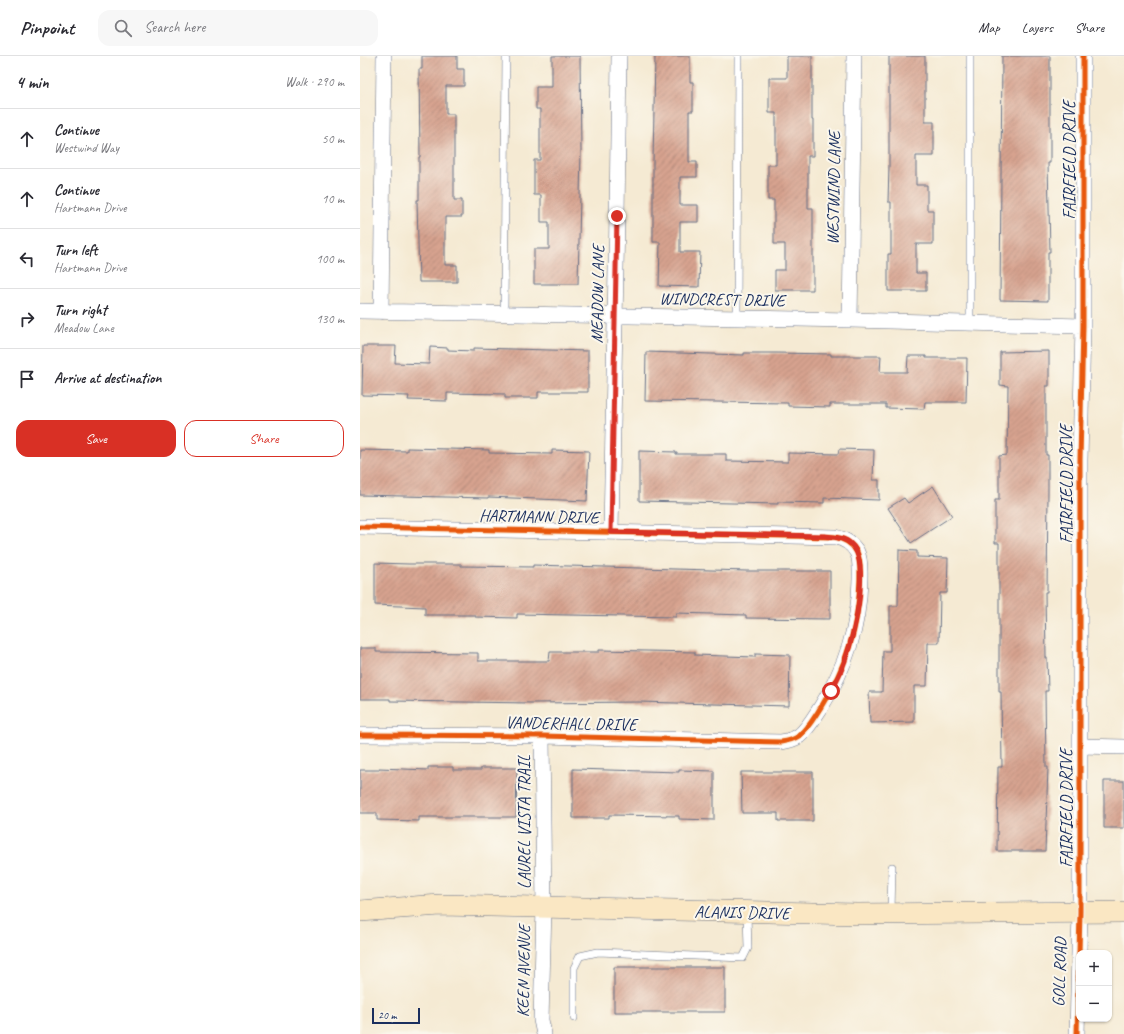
<!DOCTYPE html>
<html lang="en">
<head>
<meta charset="utf-8">
<style>
	:root { --surface:#fff; --page:#f7f7f7; --text:#2b2b33; --muted:#7c7c81; --line:#e1e1e2; --accent:#d93025 }
	body { margin:0; font-family:Caveat,sans-serif; background:var(--page); color:var(--text) }
	.controls { position:absolute; right:12px; bottom:12px; display:grid; overflow:hidden; border-radius:8px; box-shadow:0 1px 3px #0004 }
	.controls button { width:36px; height:36px; display:grid; place-items:center; padding:0; border:0; border-bottom:1px solid var(--line); background:var(--surface); color:var(--text); font:20px sans-serif }
	.scale { position:absolute; left:12px; bottom:10px; width:48px; box-sizing:border-box; padding-left:4px; border:2px solid #1b2f5e; border-top:0; font-size:11px; line-height:14px; white-space:nowrap; color:#1b2f5e; -webkit-text-stroke:3px #fbf7ec; paint-order:stroke }
	.stop { position:absolute; width:12px; height:12px; margin:-9px; border:3px solid #d93025; border-radius:50%; background:#fff }
	.stop.end { background:#d93025; border-color:#fff; box-shadow:0 1px 4px #0008 }
	.list { margin:0; padding:0; list-style:none }
	h2 { display:flex; justify-content:space-between; align-items:center; height:52px; margin:0; padding:0 16px; font-size:17px }
	h2 small { font-size:13px; font-weight:400; color:var(--muted) }
	.list li { display:grid; grid-template-columns:26px 1fr auto; gap:12px; align-items:center; box-sizing:border-box; height:60px; padding:0 16px; border-top:1px solid var(--line) }
	.list b { display:block; font-size:15px; white-space:nowrap }
	.list p { margin:0; font-size:13px; white-space:nowrap; color:var(--muted) }
	.list em { font-size:13px; font-style:normal; color:var(--muted) }
	.actions { display:flex; gap:8px; padding:12px 16px }
	.actions a { flex:1; padding:9px 0; border:1px solid var(--accent); border-radius:12px; text-align:center; font-size:14px; color:var(--accent) }
	.actions .main { background:var(--accent); color:#fff }
	.icon { flex:none; width:22px; height:22px; fill:none; stroke:currentColor; stroke-width:2; stroke-linecap:round; stroke-linejoin:round }
	.map { position:relative; flex:none; width:764px; height:978px; overflow:hidden }
	header { display:flex; align-items:center; gap:24px; box-sizing:border-box; height:56px; padding:0 20px; background:var(--surface); border-bottom:1px solid var(--line) }
	header strong { font-size:19px }
	nav { display:flex; gap:22px; margin-inline-start:auto; font-size:14px }
	.search { width:280px; height:36px; background:var(--page); display:flex; align-items:center; gap:10px; box-sizing:border-box; padding:0 14px; border-radius:12px; color:var(--muted); font-size:15px }
	main { display:flex }
	aside { flex:1; background:var(--surface) }
	.map>svg:first-child { display:block }
	.building { fill:url(#building-hatch) }
	.lines { fill:none; stroke-linecap:round; stroke-linejoin:round }
	.service-casing { stroke:#677087; stroke-width:8 }
	.minor-casing { stroke:#677087; stroke-width:16 }
	.secondary-casing { stroke:#677087; stroke-width:22 }
	.service { stroke:#fff; stroke-width:7 }
	.minor { stroke:#fff; stroke-width:15 }
	.secondary { stroke:#fae7c3; stroke-width:21 }
	.cycleway-casing { stroke:#fbf7ec; stroke-width:8 }
	.cycleway { stroke:#e8590c; stroke-width:5 }
	.route { stroke:#d93025; stroke-width:5 }
	.labels { text-anchor:middle; stroke-width:4; stroke-linejoin:round; paint-order:stroke }
	.street-label { font-size:17px; fill:#1b2f5e; stroke:#fbf7ec }
</style>
</head>
<body>
<header>
<strong>Pinpoint</strong>
<div class="search"><svg class="icon" aria-label="search" viewBox="0 0 24 24"><circle cx="10" cy="10" r="6"/><path d="M15 15l6 6"/></svg>Search here</div>
<nav><a>Map</a><a>Layers</a><a>Share</a></nav>
</header>
<main>
<aside>
<h2>4 min<small>Walk · 290 m</small></h2>
<ul class="list">
<li><svg class="icon" aria-label="ahead" viewBox="0 0 24 24"><path d="M12 20V5M6 11l6-6 6 6"/></svg><div><b>Continue</b><p>Westwind Way</p></div><em>50 m</em></li>
<li><svg class="icon" aria-label="ahead" viewBox="0 0 24 24"><path d="M12 20V5M6 11l6-6 6 6"/></svg><div><b>Continue</b><p>Hartmann Drive</p></div><em>10 m</em></li>
<li><svg class="icon" aria-label="left" viewBox="0 0 24 24"><path d="M17 20v-9H6M10 6l-5 5 5 5"/></svg><div><b>Turn left</b><p>Hartmann Drive</p></div><em>100 m</em></li>
<li><svg class="icon" aria-label="right" viewBox="0 0 24 24"><path d="M7 20v-9h11M14 6l5 5-5 5"/></svg><div><b>Turn right</b><p>Meadow Lane</p></div><em>130 m</em></li>
<li><svg class="icon" aria-label="arrive" viewBox="0 0 24 24"><path d="M6 21V4h12l-3 4 3 4H6"/></svg><div><b>Arrive at destination</b></div></li>
</ul>
<div class="actions"><a class="main">Save</a><a>Share</a></div>
</aside>
<div class="map">
<svg width="764" height="978" viewBox="0 0 764 978">
	<defs>
		<pattern id="building-hatch" width="6" height="6" patternUnits="userSpaceOnUse"><rect width="6" height="6" fill="#d7a38f"/><path d="M-1 1l2-2M0 6l6-6M5 7l2-2" fill="none" stroke="#ae8578"/></pattern>
	</defs>
	<rect width="100%" height="100%" fill="#fbf7ec"/>
	<filter id="ink" filterUnits="userSpaceOnUse"><feTurbulence type="fractalNoise" baseFrequency=".025" numOctaves="2"/><feDisplacementMap in="SourceGraphic" scale="8" xChannelSelector="R" yChannelSelector="G"/><feConvolveMatrix kernelMatrix="1 2 1 2 8 2 1 2 1" color-interpolation-filters="sRGB"/></filter>
	<filter id="wash" filterUnits="userSpaceOnUse"><feTurbulence type="fractalNoise" baseFrequency=".012" numOctaves="4" result="noise"/><feDisplacementMap in="SourceGraphic" scale="16" xChannelSelector="R" yChannelSelector="G"/><feGaussianBlur stdDeviation="0.9" result="paint"/><feColorMatrix in="noise" values="0 0 0 0 0 0 0 0 0 0 0 0 0 0 0 0 0 1.4 0 .05"/><feComposite in="paint" operator="in"/></filter>
	<g filter="url(#wash)">
		<rect width="100%" height="100%" fill="#f5ead3"/>
		<g id="blocks">
			<path class="building" d="M62,0H97V13H104V30H86V58H94V144H102V161H85V209H97V226H59L57,144H59V101H60L59,13H62Z
				M192,0H220L221,96L218,228H174V193H189V166H181V139H174V104H180V53H176V31H192Z
				M295,0H330V26H333V55H329V106H337V121H320V149H338V166H320V196H340L339,231L299,230L300,186H293V106Z
				M427,0H452V64H453V100H448V152H453V234H415V214H425V188H414V144H408V109H416V57H409V22H427Z
				M529,0H565V66H574V100H556V129H567V154H573V188H556V217H566V235H528V198H531V146H528L529,110Z
				M642,0H690V107H688L690,196H688V245L640,244Z
				M3,290H36L35,307L69,308L70,291L88,292V294L114,295V292L228,295V336H178V342H145V338L87,337V345L48,344L49,340L2,339Z
				M689,295V330H686V399H688V434L687,536H685L686,602H687L688,635H685L686,711H688L685,795H637L638,711H642L641,636H639V487H635V444H639V400L647,399L648,330L640,329V296Z
				M286,296L384,299V297H417L471,298V300H521L520,316H547L548,300H566V302H607L606,346H565L564,353L526,352V348H470V351L428,350V347L285,345Z
				M47,392L129,394V397L192,398V394L229,395L227,445L128,441V442L0,439V394L47,395Z
				M479,393L514,394L513,424H519V444L464,442V447L418,446V448L279,445V395L316,396V398H366V405L428,406V397L478,398Z
				M573,430L592,460L551,487L528,452L544,442L548,447Z
				M539,494L557,495V501L588,502L587,537H580L579,587H568L567,630H554V666L510,667L509,636H522L523,595H530V550H538Z
				M15,507L49,508H101V510L173,511V509L387,515H470V563L386,562V559L316,557V561L157,558V562L115,561V559H65V551L15,549Z
				M0,592H16V596L118,597V605H189L190,596H239V594L335,596V599L395,601V598L430,599L429,650L279,646L172,647L30,645V643H0Z
				M68,711H93V714H121V712H157L156,761H59V765L17,764V757H0V714H19V712L68,714Z
				M213,713L319,716V714L354,715V764L319,763V760L249,759V762H213Z
				M381,716H453V765H418V757H382Z
				M744,725H764V772H744Z
				M254,911H365V956H254Z"/>
		</g>
	</g>
	<g filter="url(#ink)">
		<use href="#blocks" fill-opacity="0" stroke="#677087" stroke-width="1"/>
		<g class="lines">
			<defs>
				<path id="service" d="M610,0V268
					M144,258L146,0
					M377,262L378,0
					M531,856L532,811
					M214,962V912L220,900L238,896L383,902L388,892L387,858"/>
				<path id="minor" d="M0,255L490,264L723,270
					M21,256L24,0
					M490,264L494,0
					M0,471L475,481C485,483 492,487 497,496C501,504 500,515 500,523C499,571 486,611 461,651C455,660 448,673 439,680C433,684 428,685 421,686L182,680L0,679
					M251,476L257,160L259,0
					M182,680L184,852L181,964L184,978
					M720,690L764,691
					M717,978L720,856V404L723,270V0"/>
				<path id="secondary" d="M0,855L80,849L497,858L764,856"/>
			</defs>
			<use href="#service" class="service-casing"/>
			<use href="#minor" class="minor-casing"/>
			<use href="#secondary" class="secondary-casing"/>
			<use href="#service" class="service"/>
			<use href="#minor" class="minor"/>
			<use href="#secondary" class="secondary"/>
			<defs>
				<path id="cycleway" d="M0,471L475,481C485,483 492,487 497,496C501,504 500,515 500,523C499,571 486,611 461,651C455,660 448,673 439,680C433,684 428,685 421,686L182,680L0,679
					M717,978L720,856V404L723,270V0"/>
			</defs>
			<use href="#cycleway" class="cycleway-casing"/>
			<use href="#cycleway" class="cycleway"/>
		</g>
	</g>
	<g class="lines" filter="url(#ink)">
		<path class="route" d="M257,160L251,476L465,480C473,481 484,481 491,488C512,508 493,585 483,610C480,618 475,627 471,635"/>
	</g>
	<g class="labels">
		<g class="street-label">
			<text transform="translate(709 104) rotate(-90)" y="6">FAIRFIELD DRIVE</text>
			<text transform="translate(473 132) rotate(-89)" y="6">WESTWIND LANE</text>
			<text transform="translate(237 238) rotate(-89)" y="6">MEADOW LANE</text>
			<text transform="translate(362 243) rotate(1)" y="6">WINDCREST DRIVE</text>
			<text transform="translate(706 428) rotate(-90)" y="6">FAIRFIELD DRIVE</text>
			<text transform="translate(179 460) rotate(1)" y="6">HARTMANN DRIVE</text>
			<text transform="translate(211 667) rotate(1)" y="6">VANDERHALL DRIVE</text>
			<text transform="translate(706 752) rotate(-90)" y="6">FAIRFIELD DRIVE</text>
			<text transform="translate(164 766) rotate(-90)" y="6">LAUREL VISTA TRAIL</text>
			<text transform="translate(382 856) rotate(1)" y="6">ALANIS DRIVE</text>
			<text transform="translate(163 915) rotate(-89)" y="6">KEEN AVENUE</text>
			<text transform="translate(699 916) rotate(-88)" y="6">GOLL ROAD</text>
		</g>
	</g>
</svg>
<div class="controls">
<button>+</button>
<button>−</button>
</div>
<div class="scale">20 m</div>
<div class="stop" style="left:471px;top:635px"></div>
<div class="stop end" style="left:257px;top:160px"></div>
</div>
</main>
</body>
</html>
